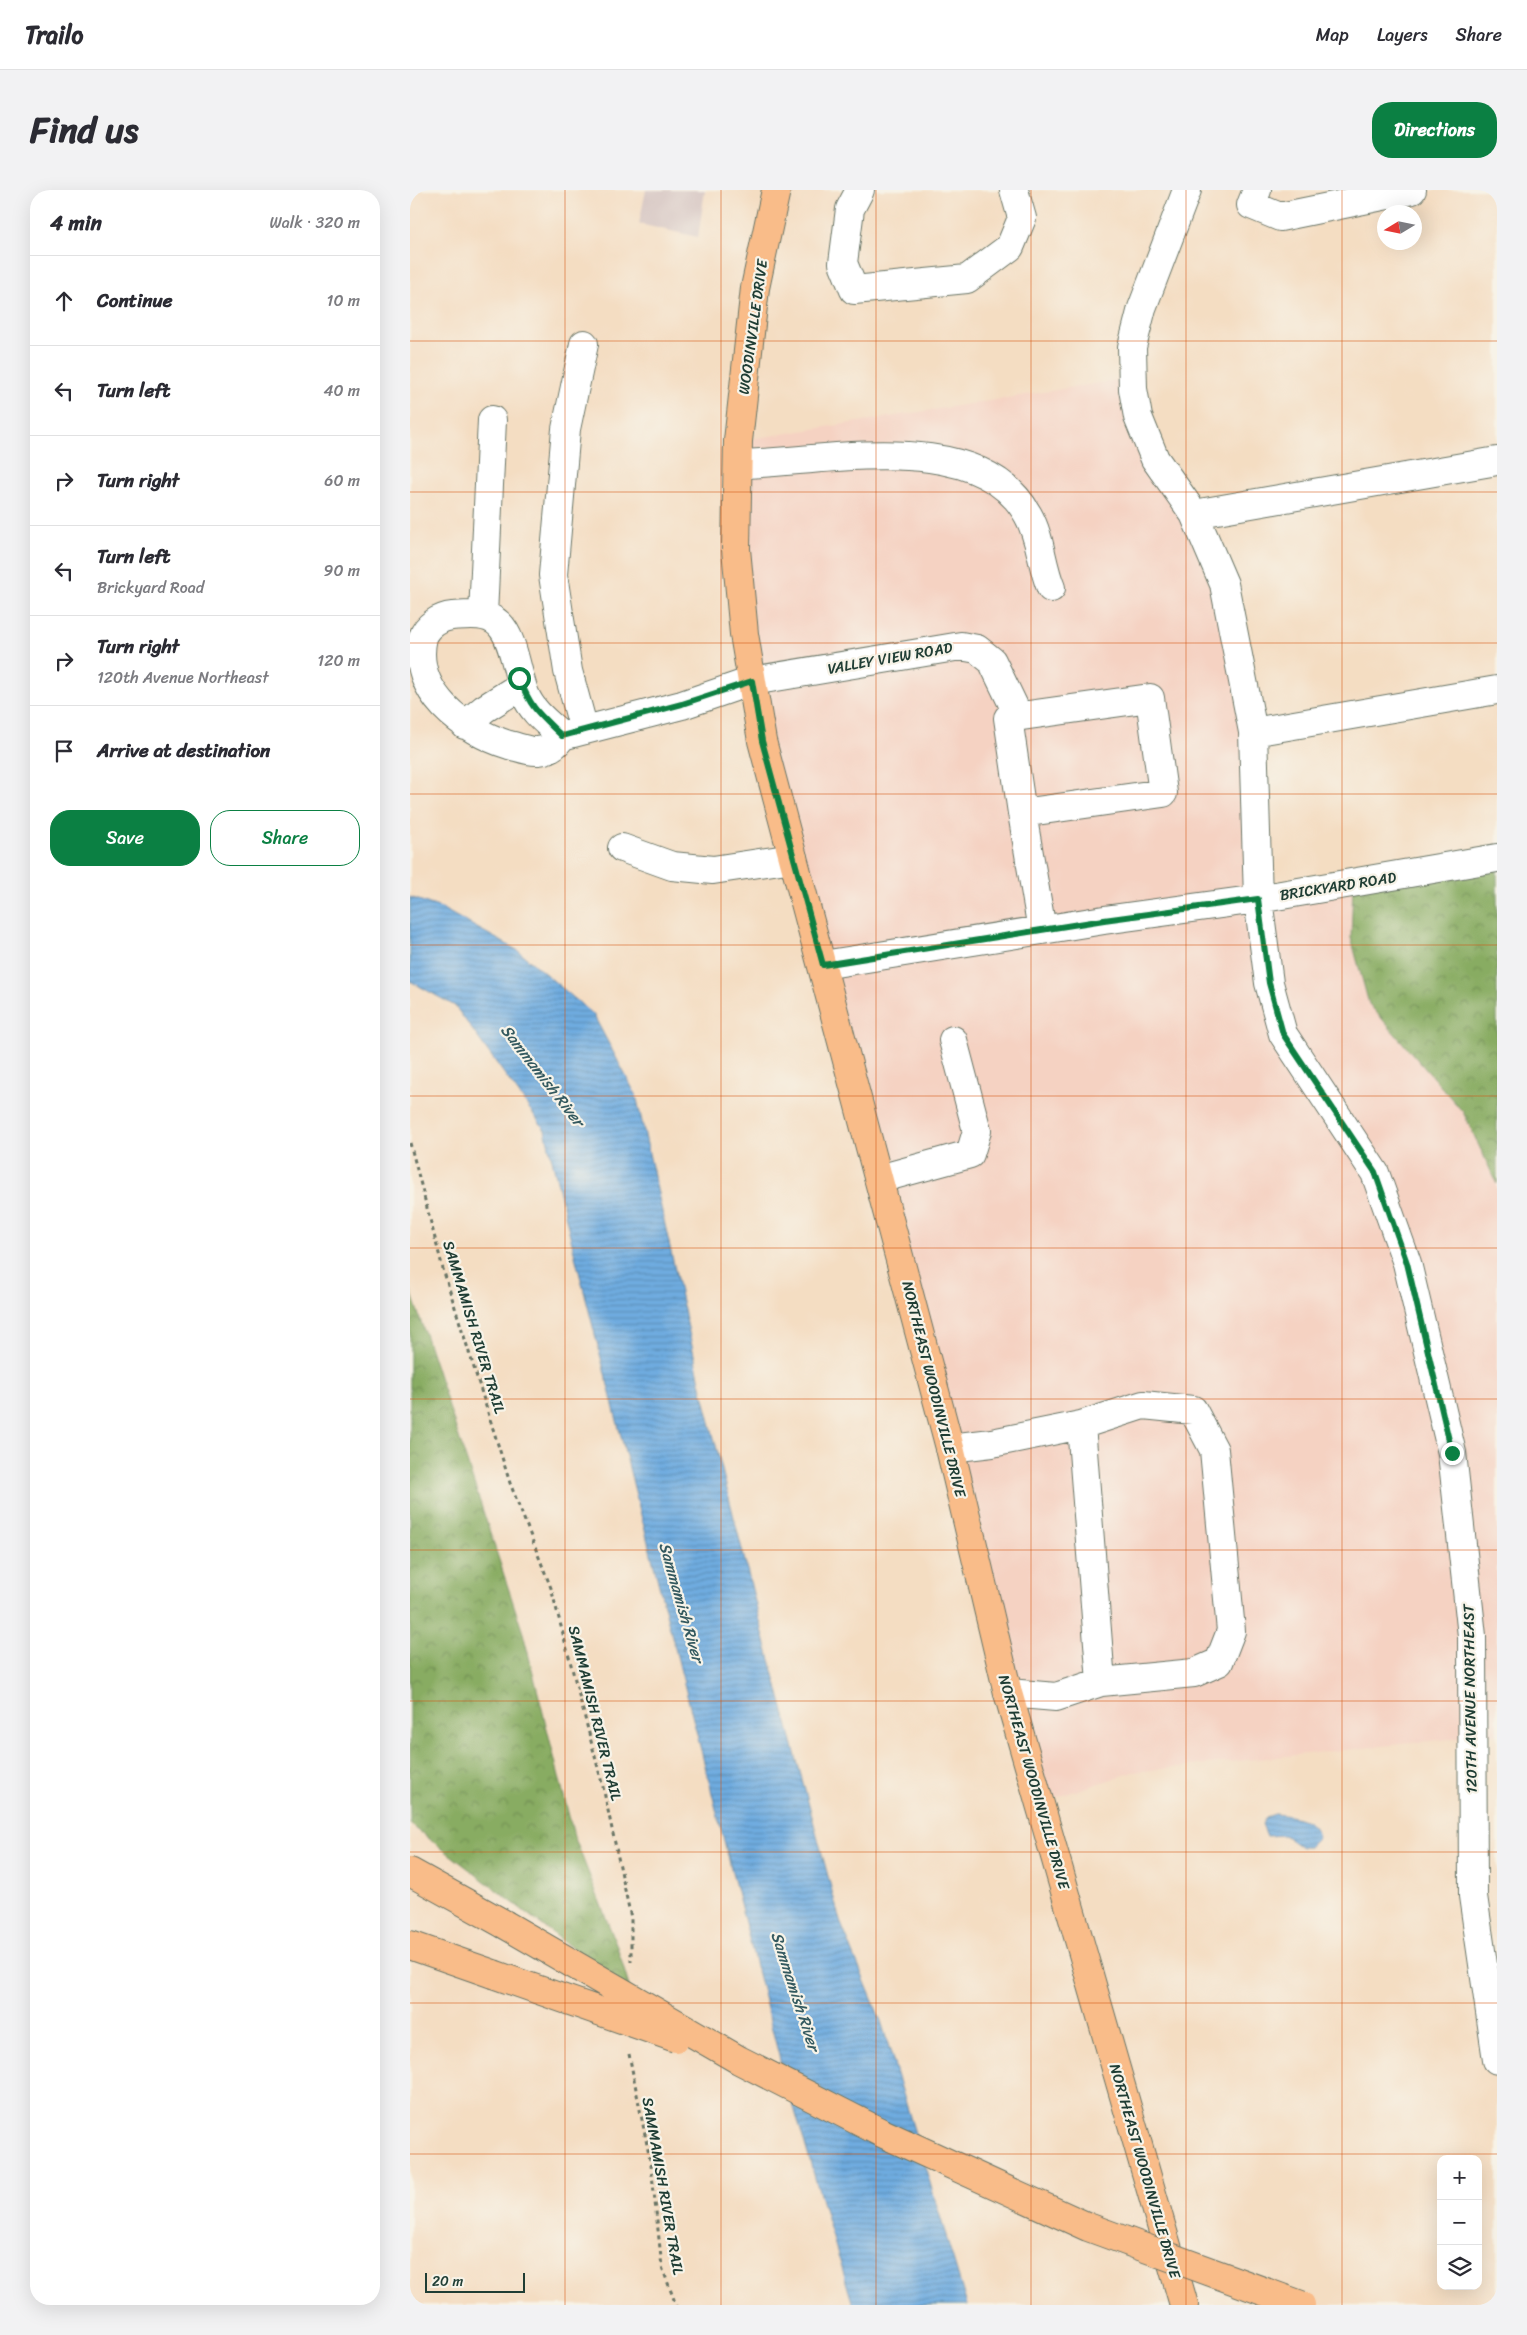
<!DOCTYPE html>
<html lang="en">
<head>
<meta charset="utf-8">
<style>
	:root { --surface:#fff; --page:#f2f2f3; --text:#2b2b33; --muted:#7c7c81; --line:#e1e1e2; --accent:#0b8043 }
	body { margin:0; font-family:Sriracha,sans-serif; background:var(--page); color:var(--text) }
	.controls { position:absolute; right:15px; bottom:15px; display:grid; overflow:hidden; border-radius:10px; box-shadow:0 5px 20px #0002 }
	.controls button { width:45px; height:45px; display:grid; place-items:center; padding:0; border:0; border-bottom:1px solid var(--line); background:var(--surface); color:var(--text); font:25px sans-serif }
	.compass { position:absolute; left:967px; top:15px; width:45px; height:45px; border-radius:50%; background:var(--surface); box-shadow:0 5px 20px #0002; rotate:260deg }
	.scale { position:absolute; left:15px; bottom:12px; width:100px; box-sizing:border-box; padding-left:5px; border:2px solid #1f3d34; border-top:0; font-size:14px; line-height:18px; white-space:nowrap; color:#1f3d34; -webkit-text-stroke:4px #f7f3e8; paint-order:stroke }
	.stop { position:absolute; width:15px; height:15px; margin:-11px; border:4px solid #0b8043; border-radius:50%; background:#fff }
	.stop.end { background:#0b8043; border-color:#fff; box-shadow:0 1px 5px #0008 }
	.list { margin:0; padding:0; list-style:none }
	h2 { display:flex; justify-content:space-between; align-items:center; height:65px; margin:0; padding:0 20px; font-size:21px }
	h2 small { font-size:16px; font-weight:400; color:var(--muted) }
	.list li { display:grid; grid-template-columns:32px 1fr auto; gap:15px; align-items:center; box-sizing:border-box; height:90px; padding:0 20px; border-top:1px solid var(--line) }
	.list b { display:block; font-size:19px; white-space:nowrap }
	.list p { margin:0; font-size:16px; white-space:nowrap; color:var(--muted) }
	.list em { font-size:16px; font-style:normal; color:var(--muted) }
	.actions { display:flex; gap:10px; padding:15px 20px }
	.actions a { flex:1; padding:11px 0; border:1px solid var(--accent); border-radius:20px; text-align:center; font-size:18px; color:var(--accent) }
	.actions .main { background:var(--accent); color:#fff }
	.icon { flex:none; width:28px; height:28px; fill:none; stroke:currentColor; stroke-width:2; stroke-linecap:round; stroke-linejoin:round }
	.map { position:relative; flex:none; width:1087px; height:2115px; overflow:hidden; border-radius:20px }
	header { display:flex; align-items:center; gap:30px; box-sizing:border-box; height:70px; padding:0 25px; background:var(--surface); border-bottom:1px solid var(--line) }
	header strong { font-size:24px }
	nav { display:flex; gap:28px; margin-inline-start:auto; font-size:18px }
	.intro { display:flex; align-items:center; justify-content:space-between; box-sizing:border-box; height:120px; padding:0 30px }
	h1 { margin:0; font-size:35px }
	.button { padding:12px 22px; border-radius:20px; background:var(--accent); color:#fff; font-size:18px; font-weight:700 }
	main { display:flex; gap:30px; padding:0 30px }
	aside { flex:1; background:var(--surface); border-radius:20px; box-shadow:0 5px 20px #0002 }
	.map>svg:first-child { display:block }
	.built { fill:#f5d2c2 }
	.railway { fill:#d1bfbd }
	.forest { fill:url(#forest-crowns); stroke:#54744b }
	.water { fill:url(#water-rules); stroke:#47748a }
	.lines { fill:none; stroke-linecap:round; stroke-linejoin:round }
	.minor-casing { stroke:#6a7566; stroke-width:30 }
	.major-casing { stroke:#6a7566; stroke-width:30 }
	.highway-casing { stroke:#6a7566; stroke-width:30 }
	.path { stroke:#6a7566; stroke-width:3; stroke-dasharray:4 4; stroke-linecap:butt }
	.minor { stroke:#fff; stroke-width:28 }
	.major { stroke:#f9bc89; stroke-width:28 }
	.highway { stroke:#f9bc89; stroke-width:28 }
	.highway-bridge-casing { stroke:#6a7566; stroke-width:30; stroke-linecap:butt }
	.highway-bridge { stroke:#f9bc89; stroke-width:28 }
	.route { stroke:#0b8043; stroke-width:6 }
	.grid { fill:none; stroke:#d45610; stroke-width:1; stroke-opacity:0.55 }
	.labels { text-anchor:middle; stroke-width:4.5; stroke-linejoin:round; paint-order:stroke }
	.street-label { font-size:15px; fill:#1f3d34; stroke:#f7f3e8 }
	.water-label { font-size:16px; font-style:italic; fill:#33595f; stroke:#f7f3e8 }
</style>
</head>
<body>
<header>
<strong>Trailo</strong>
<nav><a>Map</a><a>Layers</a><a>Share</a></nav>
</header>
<div class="intro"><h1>Find us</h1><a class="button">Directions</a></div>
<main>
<aside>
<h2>4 min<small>Walk · 320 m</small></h2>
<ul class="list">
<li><svg class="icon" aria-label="ahead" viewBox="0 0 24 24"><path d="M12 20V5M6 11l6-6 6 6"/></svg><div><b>Continue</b></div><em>10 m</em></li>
<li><svg class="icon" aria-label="left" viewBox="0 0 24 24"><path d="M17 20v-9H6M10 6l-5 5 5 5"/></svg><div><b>Turn left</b></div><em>40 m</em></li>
<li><svg class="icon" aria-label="right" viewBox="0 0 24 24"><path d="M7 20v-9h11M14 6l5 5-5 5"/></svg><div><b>Turn right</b></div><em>60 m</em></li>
<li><svg class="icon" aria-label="left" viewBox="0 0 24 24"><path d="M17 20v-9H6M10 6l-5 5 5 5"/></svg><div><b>Turn left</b><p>Brickyard Road</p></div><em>90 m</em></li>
<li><svg class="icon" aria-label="right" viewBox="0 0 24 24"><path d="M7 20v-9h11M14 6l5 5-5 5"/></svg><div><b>Turn right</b><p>120th Avenue Northeast</p></div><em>120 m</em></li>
<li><svg class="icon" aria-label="arrive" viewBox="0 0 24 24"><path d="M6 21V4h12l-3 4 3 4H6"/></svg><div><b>Arrive at destination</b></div></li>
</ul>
<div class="actions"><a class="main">Save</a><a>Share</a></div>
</aside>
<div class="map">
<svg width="1087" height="2115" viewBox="0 0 1087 2115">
	<defs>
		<pattern id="forest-crowns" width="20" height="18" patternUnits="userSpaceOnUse" patternTransform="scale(1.25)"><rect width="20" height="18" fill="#88ac62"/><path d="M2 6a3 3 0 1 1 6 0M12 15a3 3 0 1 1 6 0" fill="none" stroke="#6f8d52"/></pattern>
		<pattern id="water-rules" width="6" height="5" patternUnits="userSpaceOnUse" patternTransform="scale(1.25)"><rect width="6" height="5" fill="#6face0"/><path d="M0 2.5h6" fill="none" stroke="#5b8db6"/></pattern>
	</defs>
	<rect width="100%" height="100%" fill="#f7f3e8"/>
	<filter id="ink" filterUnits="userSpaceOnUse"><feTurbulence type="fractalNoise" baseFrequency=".02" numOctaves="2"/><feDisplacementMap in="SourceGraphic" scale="10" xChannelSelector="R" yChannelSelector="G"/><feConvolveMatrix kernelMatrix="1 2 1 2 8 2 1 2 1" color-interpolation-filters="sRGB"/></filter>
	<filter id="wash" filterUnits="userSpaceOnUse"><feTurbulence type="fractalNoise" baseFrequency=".0096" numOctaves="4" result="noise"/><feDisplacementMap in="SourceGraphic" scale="20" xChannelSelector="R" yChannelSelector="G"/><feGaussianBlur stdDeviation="1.12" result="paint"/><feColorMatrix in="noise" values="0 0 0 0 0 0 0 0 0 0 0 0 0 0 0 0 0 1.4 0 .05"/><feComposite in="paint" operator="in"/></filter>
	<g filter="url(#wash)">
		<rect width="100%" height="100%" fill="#f4ddc2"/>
		<path class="built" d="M715,189L814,394L848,709L943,694L941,748L959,814L1053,922L1087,994V1544L723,1582L629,1613L352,551L328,251Z"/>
		<path class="railway" d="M236,0H295L288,47L229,34Z"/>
		<path class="forest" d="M1087,668V994L1053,922L959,814L941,748L943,694Z
			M0,1098L113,1443L164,1646L207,1756L221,1803L0,1634Z"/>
		<path class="water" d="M0,707L31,718L107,760L183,824L226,905L291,1196L355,1451L430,1731L471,1831L557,2115H443L371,1874L164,1062L135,940L45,816L0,791Z
			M865,1624C882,1626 906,1628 908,1648L899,1657H891L874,1645L857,1646L852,1634L856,1627Z"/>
	</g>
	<g filter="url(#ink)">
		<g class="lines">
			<defs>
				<path id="minor" d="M450,0L440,19L433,73L444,100L557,89L600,57L612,28L604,0
					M777,0L732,118L722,157L723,199L728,227L745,269L784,324L814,394L843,542L848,709L859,793L873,844L965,983L997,1073L1042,1263L1062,1446L1063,1706L1087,1870
					M847,0L841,15L870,27L1002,0
					M174,154L156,239L143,385L158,481L174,540
					M328,274C413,273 569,235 618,325C631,348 631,374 641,398
					M784,324L1087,271
					M73,425L82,230
					M55,535L74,519L112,495
					M843,542L1087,500
					M152,546C138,533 122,522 115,504C107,485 104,448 89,434C77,422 57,425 42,426C30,427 17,436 13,447C0,502 54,541 99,555C108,557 119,562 128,561C139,560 147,554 152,546L272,515L342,491L551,456L567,459L582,471L609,527
					M612,623L598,528L740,508L753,603L612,623L632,740
					M212,658L262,676L303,680L383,668
					M413,775L694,730L848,709L1087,668
					M469,989L560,964L567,941L543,850
					M671,1235L733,1215L783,1220L804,1260L821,1441L809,1472L784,1483L691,1492
					M540,1258L582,1253L671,1235L691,1492L646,1507L598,1503"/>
				<path id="major" d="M366,0L345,98L328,251L326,359L334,444L352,551L540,1258L598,1503L774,2115"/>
				<path id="highway" d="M0,1682L94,1734
					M0,1755L83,1784"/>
			</defs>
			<use href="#minor" class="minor-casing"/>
			<use href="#major" class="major-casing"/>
			<use href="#highway" class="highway-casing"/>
			<path class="path" d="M0,953L33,1079L100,1293L141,1398L193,1597L221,1728V1772
				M219,1864L241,1975L252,2077L266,2115"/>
			<use href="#minor" class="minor"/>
			<use href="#major" class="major"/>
			<use href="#highway" class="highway"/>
			<defs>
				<path id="highway-bridge" d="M94,1734L329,1870L472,1943L678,2037L891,2115
					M83,1784L266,1848"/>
			</defs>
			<use href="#highway-bridge" class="highway-bridge-casing"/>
			<use href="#highway-bridge" class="highway-bridge"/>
		</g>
	</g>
	<g class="lines" filter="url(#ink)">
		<path class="route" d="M109,488C122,520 128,523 152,546L272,514L342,491L352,551L413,775L694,730L848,709L859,793L873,844L965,982L997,1073L1042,1263"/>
	</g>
	<path class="grid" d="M155,0V2115M311,0V2115M466,0V2115M621,0V2115M776,0V2115M932,0V2115M0,151H1087M0,302H1087M0,453H1087M0,604H1087M0,755H1087M0,906H1087M0,1058H1087M0,1209H1087M0,1360H1087M0,1511H1087M0,1662H1087M0,1813H1087M0,1964H1087"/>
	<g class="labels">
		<g class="street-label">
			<text transform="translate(343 137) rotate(-82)" y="5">WOODINVILLE DRIVE</text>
			<text transform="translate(480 468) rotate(-10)" y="5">VALLEY VIEW ROAD</text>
			<text transform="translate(928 696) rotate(-9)" y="5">BRICKYARD ROAD</text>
			<text transform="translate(64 1137) rotate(73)" y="5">SAMMAMISH RIVER TRAIL</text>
			<text transform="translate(524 1199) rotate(76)" y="5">NORTHEAST WOODINVILLE DRIVE</text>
			<text transform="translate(1060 1509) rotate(-91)" y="5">120TH AVENUE NORTHEAST</text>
			<text transform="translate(185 1523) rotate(76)" y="5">SAMMAMISH RIVER TRAIL</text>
			<text transform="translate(624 1592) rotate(74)" y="5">NORTHEAST WOODINVILLE DRIVE</text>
			<text transform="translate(735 1981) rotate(74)" y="5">NORTHEAST WOODINVILLE DRIVE</text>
			<text transform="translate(253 1996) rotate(80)" y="5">SAMMAMISH RIVER TRAIL</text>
		</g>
		<g class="water-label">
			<text transform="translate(133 885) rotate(52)" y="6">Sammamish River</text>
			<text transform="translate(272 1412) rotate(74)" y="6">Sammamish River</text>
			<text transform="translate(386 1801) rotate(72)" y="6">Sammamish River</text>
		</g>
	</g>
</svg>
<div class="controls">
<button>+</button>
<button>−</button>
<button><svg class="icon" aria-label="layers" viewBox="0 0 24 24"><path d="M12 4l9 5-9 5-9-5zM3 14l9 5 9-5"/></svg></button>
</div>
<svg class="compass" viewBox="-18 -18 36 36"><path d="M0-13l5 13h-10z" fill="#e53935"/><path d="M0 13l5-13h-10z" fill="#7c7c81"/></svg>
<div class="scale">20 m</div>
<div class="stop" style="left:109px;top:488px"></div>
<div class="stop end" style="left:1042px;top:1263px"></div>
</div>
</main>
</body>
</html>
